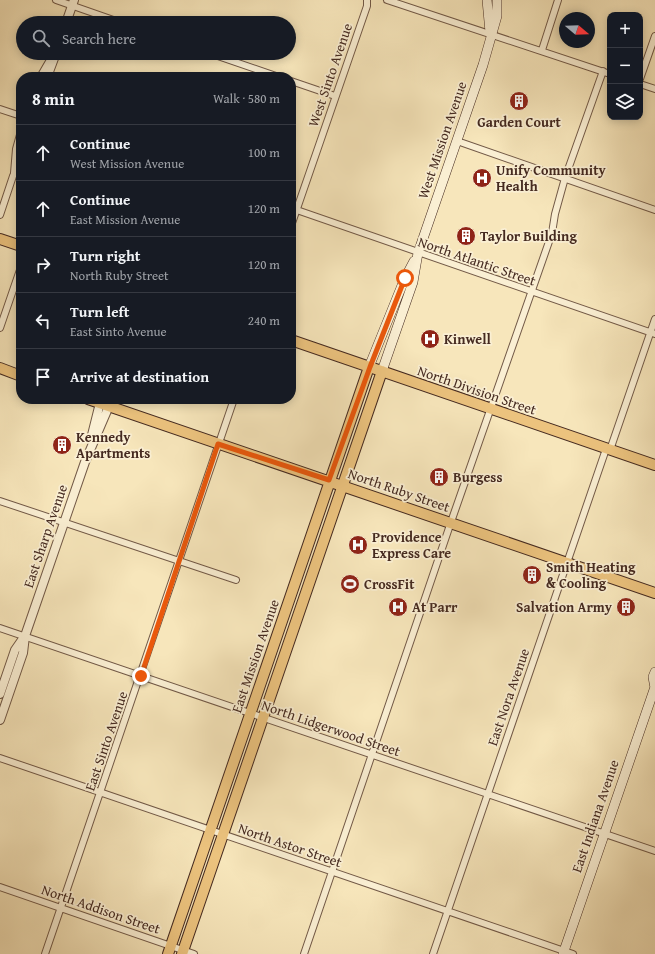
<!DOCTYPE html>
<html lang="en">
<head>
<meta charset="utf-8">
<style>
	:root { --surface:#171b24; --page:#242831; --text:#f1f3f6; --muted:#9ea1a6; --line:#363941 }
	body { margin:0; font-family:"Gentium Book Plus",serif; background:var(--page); color:var(--text) }
	.controls { position:absolute; right:12px; top:12px; display:grid; overflow:hidden; border-radius:8px; box-shadow:0 2px 10px #0003 }
	.controls button { width:36px; height:36px; display:grid; place-items:center; padding:0; border:0; border-bottom:1px solid var(--line); background:var(--surface); color:var(--text); font:20px sans-serif }
	.compass { position:absolute; left:559px; top:12px; width:36px; height:36px; border-radius:50%; background:var(--surface); box-shadow:0 2px 10px #0003; rotate:109deg }
	.stop { position:absolute; width:12px; height:12px; margin:-9px; border:3px solid #ea580c; border-radius:50%; background:#fff }
	.stop.end { background:#ea580c; border-color:#fff; box-shadow:0 1px 4px #0008 }
	.list { margin:0; padding:0; list-style:none }
	h2 { display:flex; justify-content:space-between; align-items:center; height:52px; margin:0; padding:0 16px; font-size:17px }
	h2 small { font-size:13px; font-weight:400; color:var(--muted) }
	.list li { display:grid; grid-template-columns:26px 1fr auto; gap:12px; align-items:center; box-sizing:border-box; height:56px; padding:0 16px; border-top:1px solid var(--line) }
	.list b { display:block; font-size:15px; white-space:nowrap }
	.list p { margin:0; font-size:13px; white-space:nowrap; color:var(--muted) }
	.list em { font-size:13px; font-style:normal; color:var(--muted) }
	.icon { flex:none; width:22px; height:22px; fill:none; stroke:currentColor; stroke-width:2; stroke-linecap:round; stroke-linejoin:round }
	.map { position:relative; flex:none; width:655px; height:954px; overflow:hidden }
	.search { position:absolute; background:var(--surface); box-shadow:0 2px 10px #0003; left:16px; top:16px; width:280px; height:44px; display:flex; align-items:center; gap:10px; box-sizing:border-box; padding:0 14px; border-radius:22px; color:var(--muted); font-size:15px }
	.panel { position:absolute; background:var(--surface); box-shadow:0 2px 10px #0003; left:16px; top:72px; width:280px; height:332px; border-radius:16px }
	.map>svg:first-child { display:block }
	.lines { fill:none; stroke-linecap:round; stroke-linejoin:round }
	.minor-casing { stroke:#725947; stroke-width:8 }
	.tertiary-casing { stroke:#725947; stroke-width:10 }
	.secondary-casing { stroke:#452a20; stroke-width:10 }
	.primary-casing { stroke:#452a20; stroke-width:12 }
	.minor { stroke:#faefd3; stroke-width:6 }
	.tertiary { stroke:#faefd3; stroke-width:8 }
	.secondary { stroke:#faefd3; stroke-width:9 }
	.primary { stroke:#ecc37e; stroke-width:10 }
	.route { stroke:#ea580c; stroke-width:5 }
	.labels { text-anchor:middle; stroke-width:3.5; stroke-linejoin:round; paint-order:stroke }
	.street-label { font-size:14px; fill:#452a20; stroke:#faefd3 }
	.poi-label { font-size:14px; font-weight:bold; fill:#452a20; stroke:#faefd3; text-anchor:start }
</style>
</head>
<body>
<div class="map">
<svg width="655" height="954" viewBox="0 0 655 954">
	<rect width="100%" height="100%" fill="#f7e6bb"/>
	<filter id="stains"><feTurbulence type="fractalNoise" baseFrequency=".005" numOctaves="4"/><feColorMatrix values="0 0 0 0 .2 0 0 0 0 .09 0 0 0 0 .02 0 0 0 .5 -.17"/></filter>
	<radialGradient id="worn" r=".72"><stop offset=".6" stop-color="#630" stop-opacity="0"/><stop offset="1" stop-color="#630" stop-opacity=".3"/></radialGradient>
	<g class="lines">
		<defs>
			<path id="minor" d="M56,0L122,23
				M387,0L610,74
				M542,50L558,0
				M209,53L279,77
				M40,77L51,58
				M640,79L655,36
				M291,81L335,96
				M640,84L655,89
				M0,109L21,116
				M457,141L655,210
				M14,173L16,149L21,131
				M291,208L655,334
				M0,215L13,176L21,161
				M291,226L367,6V0
				M0,328L21,267
				M610,450L655,319
				M0,501L236,580
				M0,628L655,851
				M0,758L573,954
				M0,887L194,954
				M45,954L234,399
				M304,954L451,522L552,233L555,214L565,178L603,71
				M433,954L606,449"/>
			<path id="tertiary" d="M66,23L74,0
				M47,77L56,53
				M92,435L101,399
				M0,694L15,650L24,637
				M0,720L23,653L25,636L85,462L112,399"/>
			<path id="secondary" d="M487,0L490,32
				M369,367L405,278L414,261
				M382,371L413,282L418,253L483,65L497,16V0
				M655,688L653,677L655,672
				M563,954L655,687"/>
			<path id="primary" d="M0,239L21,246
				M291,340L655,465
				M0,368L21,376
				M88,399L655,593
				M168,954L369,367
				M182,954L382,371"/>
		</defs>
		<use href="#minor" class="minor-casing"/>
		<use href="#tertiary" class="tertiary-casing"/>
		<use href="#secondary" class="secondary-casing"/>
		<use href="#primary" class="primary-casing"/>
		<use href="#minor" class="minor"/>
		<use href="#tertiary" class="tertiary"/>
		<use href="#secondary" class="secondary"/>
		<use href="#primary" class="primary"/>
	</g>
	<g class="lines">
		<path class="route" d="M141,676L218,444L329,480L370,367L405,278"/>
	</g>
	<defs>
		<symbol id="building-disc" viewBox="-11 -11 22 22"><circle r="9.5" fill="#8f2418" stroke="#faefd3"/><path d="M-4-6H4V6H1V3H-1V6H-4ZM-2.5-4.3h1.7v1.8h-1.7ZM.8-4.3h1.7v1.8H.8ZM-2.5-1h1.7V.8h-1.7ZM.8-1h1.7V.8H.8Z" fill="#fff"/></symbol>
		<symbol id="hospital-disc" viewBox="-11 -11 22 22"><circle r="9.5" fill="#8f2418" stroke="#faefd3"/><path d="M-5-5h3v3.5h4V-5h3V5h-3V1.5h-4V5h-3Z" fill="#fff"/></symbol>
		<symbol id="stadium-disc" viewBox="-11 -11 22 22"><circle r="9.5" fill="#8f2418" stroke="#faefd3"/><path d="M0-5a6.5 5 0 1 0 0 10a6.5 5 0 1 0 0-10ZM-3.5-1.8h7v3.6h-7Z" fill="#fff"/></symbol>
	</defs>
	<g fill-rule="evenodd">
		<use href="#building-disc" x="508" y="90" width="22" height="22"/>
		<use href="#hospital-disc" x="471" y="167" width="22" height="22"/>
		<use href="#building-disc" x="455" y="225" width="22" height="22"/>
		<use href="#hospital-disc" x="419" y="328" width="22" height="22"/>
		<use href="#building-disc" x="51" y="434" width="22" height="22"/>
		<use href="#building-disc" x="428" y="466" width="22" height="22"/>
		<use href="#hospital-disc" x="347" y="534" width="22" height="22"/>
		<use href="#building-disc" x="521" y="564" width="22" height="22"/>
		<use href="#stadium-disc" x="339" y="573" width="22" height="22"/>
		<use href="#hospital-disc" x="387" y="596" width="22" height="22"/>
		<use href="#building-disc" x="615" y="596" width="22" height="22"/>
	</g>
	<g class="labels">
		<g class="street-label">
			<text transform="translate(330 75) rotate(-71)" y="5">West Sinto Avenue</text>
			<text transform="translate(442 140) rotate(-71)" y="5">West Mission Avenue</text>
			<text transform="translate(477 261) rotate(19)" y="5">North Atlantic Street</text>
			<text transform="translate(477 390) rotate(19)" y="5">North Division Street</text>
			<text transform="translate(399 490) rotate(19)" y="5">North Ruby Street</text>
			<text transform="translate(45 536) rotate(-71)" y="5">East Sharp Avenue</text>
			<text transform="translate(255 656) rotate(-71)" y="5">East Mission Avenue</text>
			<text transform="translate(508 697) rotate(-71)" y="5">East Nora Avenue</text>
			<text transform="translate(331 728) rotate(19)" y="5">North Lidgerwood Street</text>
			<text transform="translate(106 741) rotate(-71)" y="5">East Sinto Avenue</text>
			<text transform="translate(595 816) rotate(-71)" y="5">East Indiana Avenue</text>
			<text transform="translate(290 845) rotate(19)" y="5">North Astor Street</text>
			<text transform="translate(101 909) rotate(19)" y="5">North Addison Street</text>
		</g>
		<g class="poi-label">
			<text x="519" y="127" text-anchor="middle">Garden Court</text>
			<text x="496" y="175">Unify Community<tspan x="496" dy="16">Health</tspan></text>
			<text x="480" y="241">Taylor Building</text>
			<text x="444" y="344">Kinwell</text>
			<text x="76" y="442">Kennedy<tspan x="76" dy="16">Apartments</tspan></text>
			<text x="453" y="482">Burgess</text>
			<text x="372" y="542">Providence<tspan x="372" dy="16">Express Care</tspan></text>
			<text x="546" y="572">Smith Heating<tspan x="546" dy="16">&amp; Cooling</tspan></text>
			<text x="364" y="589">CrossFit</text>
			<text x="412" y="612">At Parr</text>
			<text x="612" y="612" text-anchor="end">Salvation Army</text>
		</g>
	</g>
	<rect width="100%" height="100%" filter="url(#stains)"/>
	<rect width="100%" height="100%" fill="url(#worn)"/>
</svg>
<div class="controls">
<button>+</button>
<button>−</button>
<button><svg class="icon" aria-label="layers" viewBox="0 0 24 24"><path d="M12 4l9 5-9 5-9-5zM3 14l9 5 9-5"/></svg></button>
</div>
<svg class="compass" viewBox="-18 -18 36 36"><path d="M0-13l5 13h-10z" fill="#e53935"/><path d="M0 13l5-13h-10z" fill="#9ea1a6"/></svg>
<div class="stop" style="left:405px;top:278px"></div>
<div class="stop end" style="left:141px;top:676px"></div>
<div class="search"><svg class="icon" aria-label="search" viewBox="0 0 24 24"><circle cx="10" cy="10" r="6"/><path d="M15 15l6 6"/></svg>Search here</div>
<section class="panel">
<h2>8 min<small>Walk · 580 m</small></h2>
<ul class="list">
<li><svg class="icon" aria-label="ahead" viewBox="0 0 24 24"><path d="M12 20V5M6 11l6-6 6 6"/></svg><div><b>Continue</b><p>West Mission Avenue</p></div><em>100 m</em></li>
<li><svg class="icon" aria-label="ahead" viewBox="0 0 24 24"><path d="M12 20V5M6 11l6-6 6 6"/></svg><div><b>Continue</b><p>East Mission Avenue</p></div><em>120 m</em></li>
<li><svg class="icon" aria-label="right" viewBox="0 0 24 24"><path d="M7 20v-9h11M14 6l5 5-5 5"/></svg><div><b>Turn right</b><p>North Ruby Street</p></div><em>120 m</em></li>
<li><svg class="icon" aria-label="left" viewBox="0 0 24 24"><path d="M17 20v-9H6M10 6l-5 5 5 5"/></svg><div><b>Turn left</b><p>East Sinto Avenue</p></div><em>240 m</em></li>
<li><svg class="icon" aria-label="arrive" viewBox="0 0 24 24"><path d="M6 21V4h12l-3 4 3 4H6"/></svg><div><b>Arrive at destination</b></div></li>
</ul>
</section>
</div>
</body>
</html>
